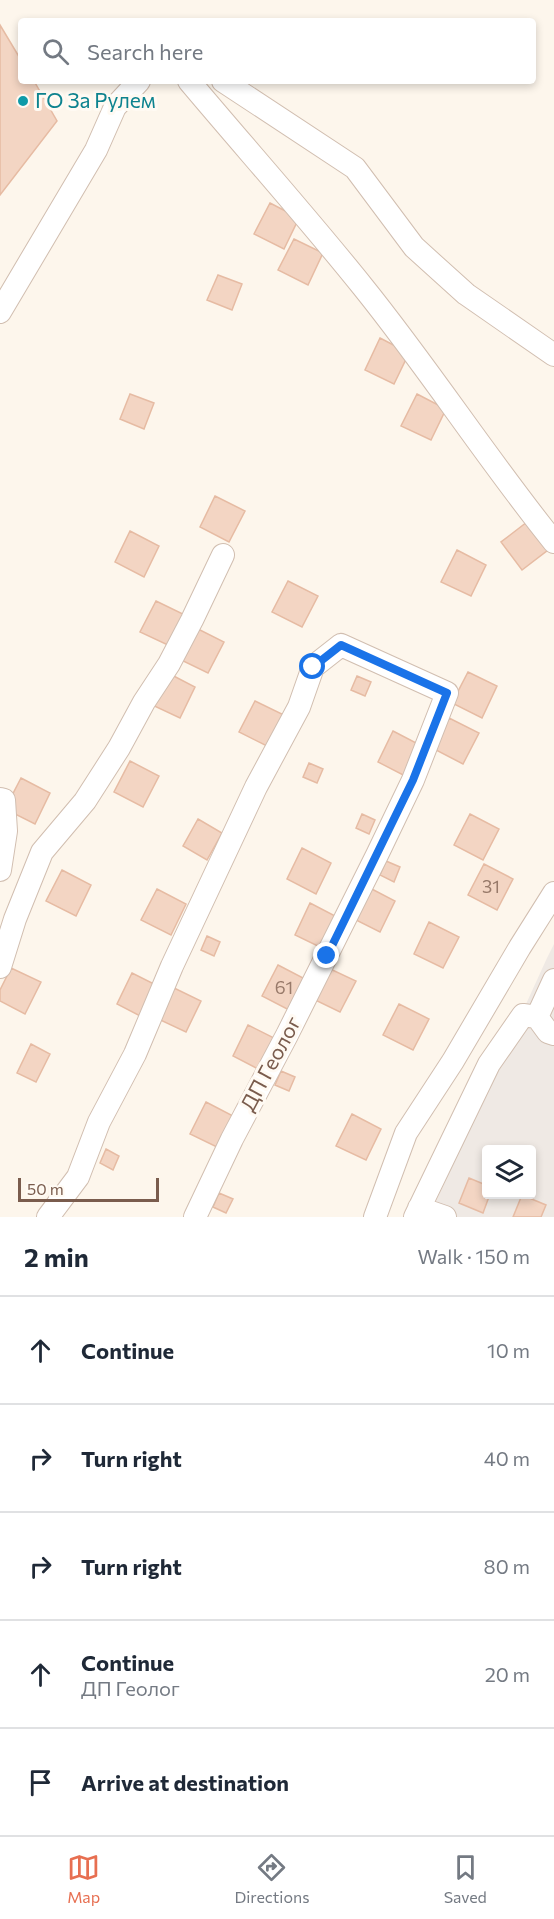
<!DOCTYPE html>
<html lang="en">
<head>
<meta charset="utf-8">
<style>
	:root { --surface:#fff; --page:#f6f6f7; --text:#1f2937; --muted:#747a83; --line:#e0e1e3; --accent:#e76f51 }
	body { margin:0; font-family:Commissioner,sans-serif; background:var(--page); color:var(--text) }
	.controls { position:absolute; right:18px; bottom:18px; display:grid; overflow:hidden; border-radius:6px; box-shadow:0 3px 9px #0003 }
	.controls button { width:54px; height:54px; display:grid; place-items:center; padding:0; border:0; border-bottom:2px solid var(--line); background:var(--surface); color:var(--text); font:30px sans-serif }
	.scale { position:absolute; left:18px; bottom:15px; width:141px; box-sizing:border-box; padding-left:6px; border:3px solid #7a5c4d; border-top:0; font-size:16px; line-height:21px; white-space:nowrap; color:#7a5c4d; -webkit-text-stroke:4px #fffaf3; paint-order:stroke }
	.stop { position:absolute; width:18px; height:18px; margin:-14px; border:4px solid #1a73e8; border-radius:50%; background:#fff }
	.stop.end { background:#1a73e8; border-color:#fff; box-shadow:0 2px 6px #0008 }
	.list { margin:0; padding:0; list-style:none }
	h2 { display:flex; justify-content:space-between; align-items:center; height:78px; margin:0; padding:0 24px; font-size:26px }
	h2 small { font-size:20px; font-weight:400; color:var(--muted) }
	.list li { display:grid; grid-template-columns:39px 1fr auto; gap:18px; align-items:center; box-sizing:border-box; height:108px; padding:0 24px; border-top:2px solid var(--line) }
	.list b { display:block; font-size:22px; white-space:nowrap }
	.list p { margin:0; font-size:20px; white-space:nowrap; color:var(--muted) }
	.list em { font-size:20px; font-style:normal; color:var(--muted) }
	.icon { flex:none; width:33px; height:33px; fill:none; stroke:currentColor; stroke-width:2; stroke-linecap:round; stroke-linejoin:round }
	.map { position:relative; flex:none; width:554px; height:1217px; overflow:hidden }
	.search { position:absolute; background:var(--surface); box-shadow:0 3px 9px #0003; left:18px; right:18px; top:18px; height:66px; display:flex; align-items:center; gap:15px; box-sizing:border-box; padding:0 21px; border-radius:6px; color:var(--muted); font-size:22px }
	.sheet { height:618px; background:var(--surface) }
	nav { display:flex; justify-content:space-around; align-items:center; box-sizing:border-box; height:84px; border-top:2px solid var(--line); background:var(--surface); font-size:16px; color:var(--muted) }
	nav a { display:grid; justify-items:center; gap:3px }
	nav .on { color:var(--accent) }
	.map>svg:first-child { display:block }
	.industrial { fill:#efe9e4; fill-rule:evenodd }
	.building { fill:#f3d5c3; stroke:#e6bba3; stroke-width:1.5 }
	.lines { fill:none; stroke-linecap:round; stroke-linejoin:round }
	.minor-casing { stroke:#d1beb0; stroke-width:24 }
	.minor { stroke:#fff; stroke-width:22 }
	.route { stroke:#1a73e8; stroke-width:8 }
	.culture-dot { fill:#0f9aa8; stroke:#fffaf3; stroke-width:2 }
	.labels { text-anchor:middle; stroke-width:6; stroke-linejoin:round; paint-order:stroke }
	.number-label { font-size:18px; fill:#987a6a }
	.culture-label { font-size:21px; fill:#0d838f; stroke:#fffaf3; text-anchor:start }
	.street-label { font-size:21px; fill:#7a5c4d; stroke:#fffaf3 }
</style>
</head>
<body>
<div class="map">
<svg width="554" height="1217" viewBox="0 0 554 1217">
	<rect width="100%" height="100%" fill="#fdf6ec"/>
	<path class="industrial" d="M554,944V1217H429L547,958ZM486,1150H532V1194H486Z"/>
	<path class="building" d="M0,25L21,60V81H34L57,121L0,195Z
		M270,203L299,218L284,249L254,234Z
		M294,239L323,253L308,285L278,270Z
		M218,275L242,284L232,310L207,300Z
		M380,338L409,353L394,384L365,370Z
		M130,394L154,403L144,429L120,419Z
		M417,394L446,409L431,440L401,426Z
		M215,496L245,511L229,542L200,527Z
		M527,522L548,550L522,570L501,542Z
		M130,531L159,546L144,577L115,562Z
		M457,550L486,565L471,596L441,582Z
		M288,581L318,596L302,627L272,612Z
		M156,601L185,615L170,646L140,632Z
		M194,627L224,642L208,673L179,659Z
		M166,672L195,687L180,718L150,704Z
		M468,672L497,686L482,718L452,703Z
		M357,676L371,682L365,696L351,690Z
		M255,701L284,715L269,747L239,732Z
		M449,718L479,733L463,764L434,749Z
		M393,731L422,746L407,777L378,762Z
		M130,761L159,776L143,807L114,792Z
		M309,763L323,769L317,783L303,777Z
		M21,778L50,793L35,824L5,809Z
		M362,814L375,820L369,834L356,828Z
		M470,814L499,829L483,860L454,845Z
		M198,819L222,833L207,860L183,846Z
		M302,848L331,863L316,894L287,879Z
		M386,861L400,867L394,882L380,875Z
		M484,864L513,879L497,910L468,895Z
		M62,870L91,885L76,916L46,901Z
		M366,886L395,901L380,932L350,917Z
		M157,889L186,904L171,935L141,920Z
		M310,903L339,918L324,949L295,935Z
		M429,922L459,937L443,968L414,954Z
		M207,936L220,942L214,956L201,950Z
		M278,965L307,980L291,1011L262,996Z
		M326,967L356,981L340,1012L311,998Z
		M11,968L41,982L25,1014L0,1001V990Z
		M132,973L162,988L146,1019L117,1004Z
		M172,987L201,1001L186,1032L156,1018Z
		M399,1004L429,1019L413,1050L383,1035Z
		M248,1025L278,1040L262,1071L233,1056Z
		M31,1044L50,1054L36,1082L17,1073Z
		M281,1071L295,1077L289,1091L275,1085Z
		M206,1102L235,1117L219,1148L190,1134Z
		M352,1114L381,1129L366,1160L336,1146Z
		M106,1149L119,1156L113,1170L100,1163Z
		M469,1178L486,1185V1194H490L483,1213L459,1203Z
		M219,1193L233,1199L226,1213L213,1207Z
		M522,1195L546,1205L541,1217H513Z"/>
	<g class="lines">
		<defs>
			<path id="minor" d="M189,81C247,150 307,217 363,287C430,370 487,459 554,542
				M223,81L355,168L414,247L466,294L554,355
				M0,312L96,150L115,107L139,81
				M0,799L4,800L6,831L0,870
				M0,967L15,919L42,852L85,801L119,748L144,702L169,664L192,620L223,555
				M537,1017L548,1032L554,1034
				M419,1208L445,1217
				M48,1217L78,1177L99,1122L135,1054L172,966L256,787L299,707L313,667L341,645L447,693L413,780L377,855L287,1035L232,1139L195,1217
				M375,1217L406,1133L453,1061L520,947L554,893
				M415,1217L489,1064L523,1015L537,1017L554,980"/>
		</defs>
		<use href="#minor" class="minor-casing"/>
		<use href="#minor" class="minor"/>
	</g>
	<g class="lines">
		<path class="route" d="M313,667L341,645L447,693L413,780L327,956"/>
	</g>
	<circle class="culture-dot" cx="23" cy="101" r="6"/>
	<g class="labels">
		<g class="number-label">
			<text x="491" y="893">31</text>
			<text x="284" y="994">61</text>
		</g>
		<g class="culture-label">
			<text x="35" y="108">ГО За Рулем</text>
		</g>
		<g class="street-label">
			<text transform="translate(271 1064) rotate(-62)" y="7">ДП Геолог</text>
		</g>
	</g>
</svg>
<div class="controls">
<button><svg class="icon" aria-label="layers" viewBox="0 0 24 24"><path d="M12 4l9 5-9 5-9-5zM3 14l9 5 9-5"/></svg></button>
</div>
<div class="scale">50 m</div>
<div class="stop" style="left:313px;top:667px"></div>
<div class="stop end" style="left:327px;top:956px"></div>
<div class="search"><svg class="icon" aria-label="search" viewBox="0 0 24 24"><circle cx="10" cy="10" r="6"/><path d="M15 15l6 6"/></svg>Search here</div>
</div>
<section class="sheet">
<h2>2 min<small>Walk · 150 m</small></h2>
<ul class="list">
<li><svg class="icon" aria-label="ahead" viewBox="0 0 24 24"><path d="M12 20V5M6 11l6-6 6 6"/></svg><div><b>Continue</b></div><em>10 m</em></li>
<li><svg class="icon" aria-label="right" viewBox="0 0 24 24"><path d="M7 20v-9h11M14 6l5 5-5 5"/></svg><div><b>Turn right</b></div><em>40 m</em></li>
<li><svg class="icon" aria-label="right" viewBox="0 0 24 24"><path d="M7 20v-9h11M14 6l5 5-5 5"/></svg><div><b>Turn right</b></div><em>80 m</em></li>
<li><svg class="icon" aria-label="ahead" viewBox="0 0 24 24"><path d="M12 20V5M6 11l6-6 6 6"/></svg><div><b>Continue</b><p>ДП Геолог</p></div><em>20 m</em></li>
<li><svg class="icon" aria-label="arrive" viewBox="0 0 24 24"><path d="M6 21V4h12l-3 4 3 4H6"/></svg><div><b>Arrive at destination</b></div></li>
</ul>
</section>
<nav>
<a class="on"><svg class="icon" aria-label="map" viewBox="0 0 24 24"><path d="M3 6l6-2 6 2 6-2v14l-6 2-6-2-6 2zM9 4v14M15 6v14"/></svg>Map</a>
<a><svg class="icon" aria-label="directions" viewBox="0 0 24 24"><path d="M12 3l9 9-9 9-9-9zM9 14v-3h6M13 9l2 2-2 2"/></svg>Directions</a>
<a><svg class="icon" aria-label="saved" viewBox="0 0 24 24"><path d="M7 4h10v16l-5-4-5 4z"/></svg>Saved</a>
</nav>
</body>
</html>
